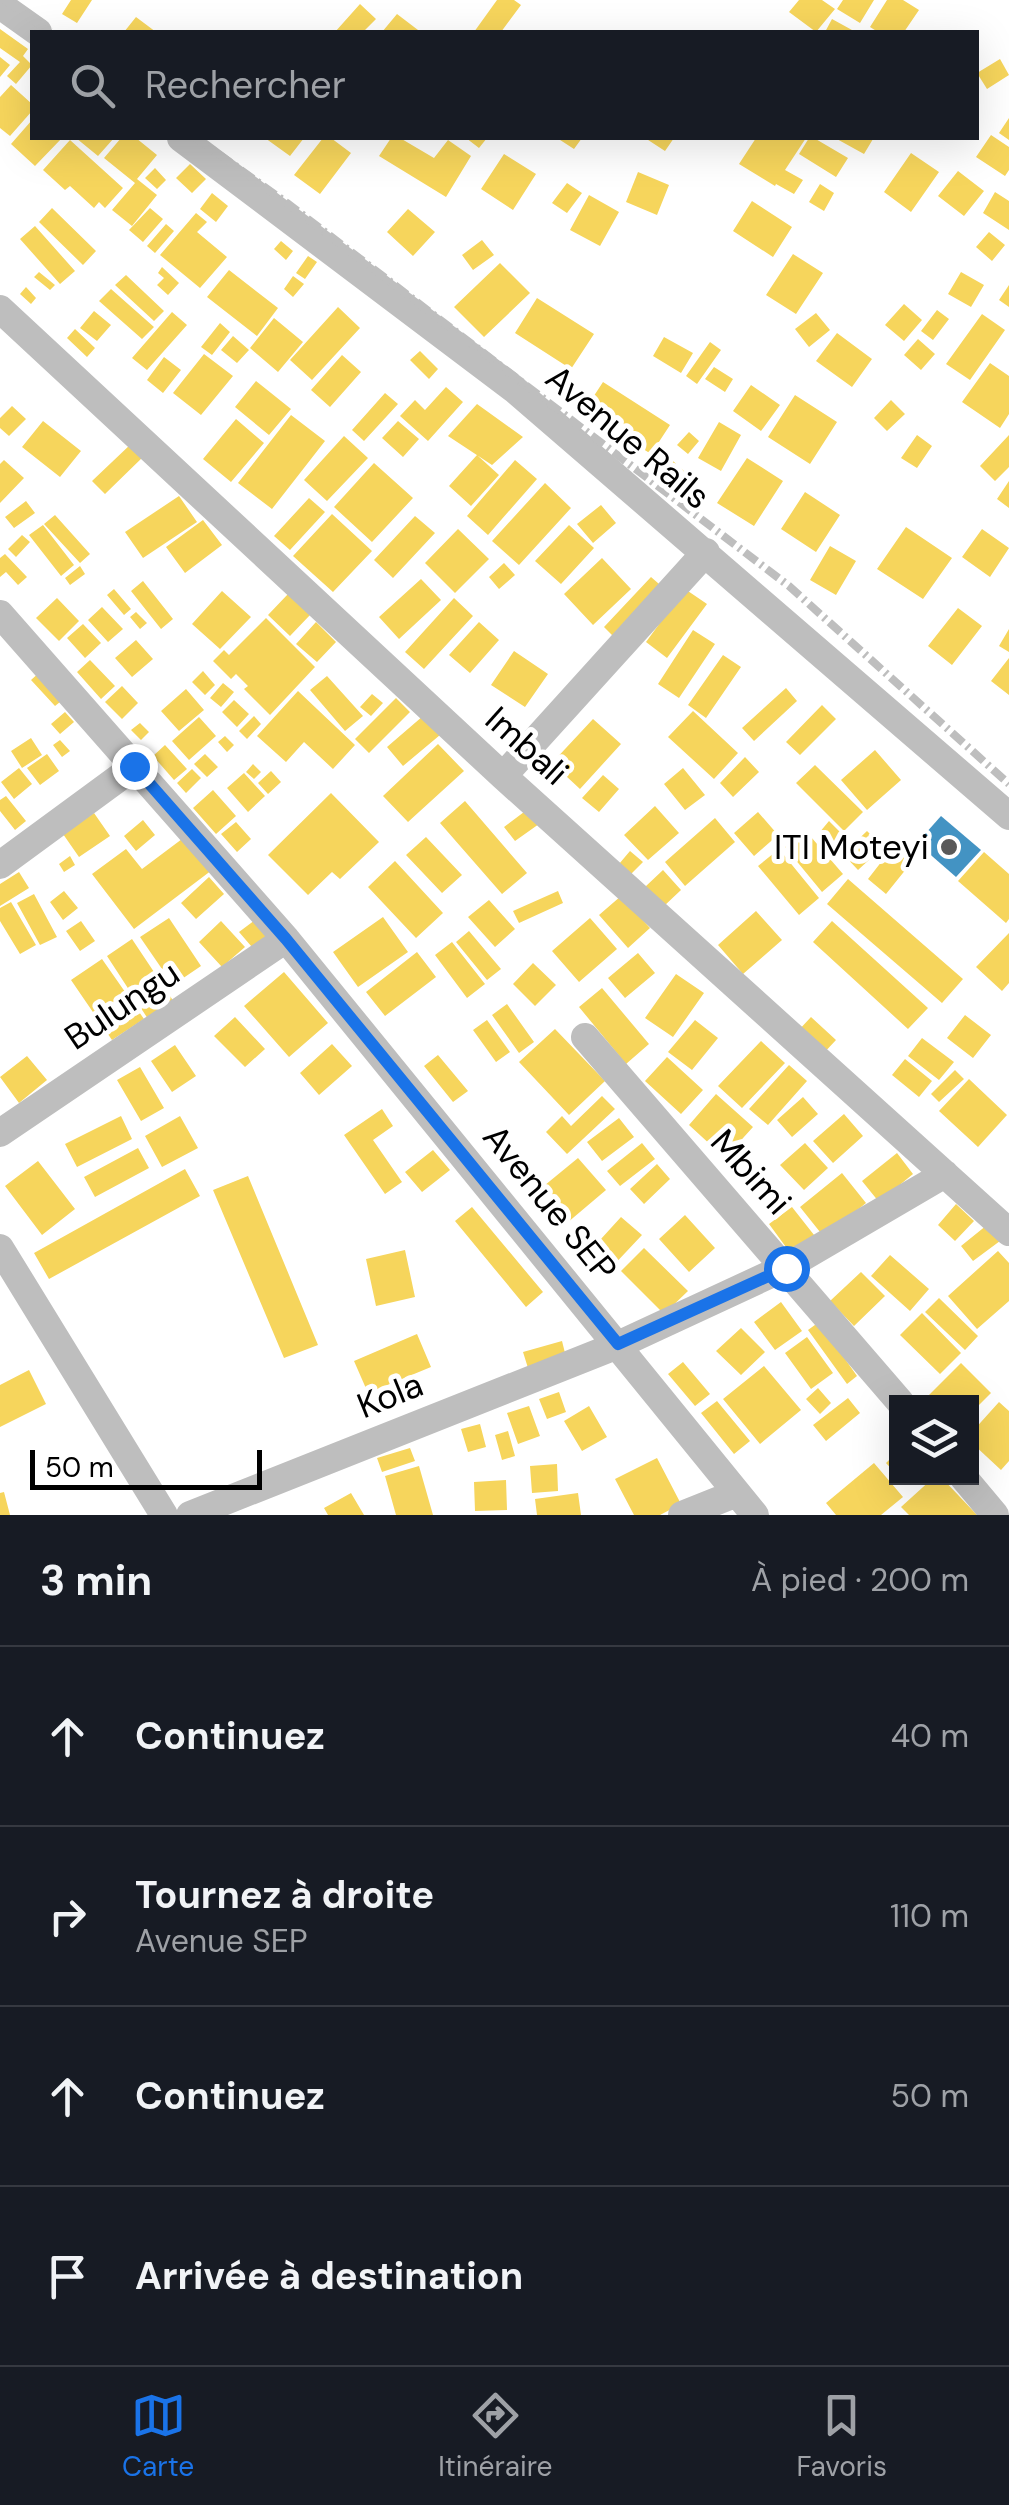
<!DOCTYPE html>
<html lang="fr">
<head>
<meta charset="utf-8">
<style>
	:root { --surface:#171b24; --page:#242831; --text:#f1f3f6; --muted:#9ea1a6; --line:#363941; --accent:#1a73e8 }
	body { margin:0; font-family:"DM Sans",sans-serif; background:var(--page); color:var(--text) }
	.controls { position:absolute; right:30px; bottom:30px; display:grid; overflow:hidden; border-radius:0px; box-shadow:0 10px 40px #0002 }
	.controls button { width:90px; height:90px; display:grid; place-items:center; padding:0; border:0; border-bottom:2px solid var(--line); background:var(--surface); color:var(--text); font:50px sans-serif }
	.scale { position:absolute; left:30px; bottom:25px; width:232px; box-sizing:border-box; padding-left:10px; border:5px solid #000; border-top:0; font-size:28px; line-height:35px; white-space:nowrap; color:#000; -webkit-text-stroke:8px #fff; paint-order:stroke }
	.stop { position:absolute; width:30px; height:30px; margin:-22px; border:8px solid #1a73e8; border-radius:50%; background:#fff }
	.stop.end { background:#1a73e8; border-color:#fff; box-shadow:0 2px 10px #0008 }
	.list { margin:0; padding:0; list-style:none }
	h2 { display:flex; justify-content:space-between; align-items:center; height:130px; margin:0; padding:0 40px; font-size:42px }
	h2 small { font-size:32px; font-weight:400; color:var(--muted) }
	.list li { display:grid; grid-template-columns:65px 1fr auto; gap:30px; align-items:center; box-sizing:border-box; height:180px; padding:0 40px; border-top:2px solid var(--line) }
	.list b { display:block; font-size:38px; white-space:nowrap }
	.list p { margin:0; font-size:32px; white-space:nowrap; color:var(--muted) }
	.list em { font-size:32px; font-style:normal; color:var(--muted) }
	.icon { flex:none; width:55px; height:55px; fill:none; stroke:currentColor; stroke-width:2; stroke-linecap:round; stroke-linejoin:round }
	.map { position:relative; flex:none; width:1009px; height:1515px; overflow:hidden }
	.search { position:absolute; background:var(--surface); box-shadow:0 10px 40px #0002; left:30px; right:30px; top:30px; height:110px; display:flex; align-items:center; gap:25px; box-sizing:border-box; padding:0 35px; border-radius:0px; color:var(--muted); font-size:38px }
	.sheet { height:850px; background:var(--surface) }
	nav { display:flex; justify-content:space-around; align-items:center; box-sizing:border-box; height:140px; border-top:2px solid var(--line); background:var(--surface); font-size:28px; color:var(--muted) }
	nav a { display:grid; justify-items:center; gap:5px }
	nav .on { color:var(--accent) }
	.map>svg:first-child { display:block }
	.homes { fill:#f6d55c }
	.schools { fill:#4393c3 }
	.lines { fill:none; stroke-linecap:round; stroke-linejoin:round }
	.minor { stroke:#bebebe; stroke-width:28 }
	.rail { stroke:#bebebe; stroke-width:8; stroke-dasharray:15 5 2.5 5; stroke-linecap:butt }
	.route { stroke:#1a73e8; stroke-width:12 }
	.poi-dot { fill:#595959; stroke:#fff; stroke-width:4 }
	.labels { text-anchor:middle; stroke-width:10; stroke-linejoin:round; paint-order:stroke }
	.street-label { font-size:35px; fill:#000; stroke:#fff }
	.poi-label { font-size:35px; fill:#000; stroke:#fff; text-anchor:end }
</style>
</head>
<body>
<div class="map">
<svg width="1009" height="1515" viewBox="0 0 1009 1515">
	<rect width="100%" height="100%" fill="#fff"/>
	<path class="homes" d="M71,0H92L77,23L62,14Z
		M497,0H514L521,5L501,32H474Z
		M799,0H822L835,9L816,32L789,12Z
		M843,0H874L860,23L837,9Z
		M887,0H903L919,10L904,32H878L870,27Z
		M360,4L376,19L363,32H335Z
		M397,14L418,30L416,32H382Z
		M136,17L156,32H124Z
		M832,19L852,30L850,32H825Z
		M0,29L28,49L23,56L32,65L16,84L7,76L20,62L0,48Z
		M0,57L10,65L0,77Z
		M1000,59L1009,75L987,89L977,73Z
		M11,85L32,104V111L10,136L0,128V97Z
		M1009,118V140L999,133Z
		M32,120V138H62L35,166L11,144Z
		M991,135L1009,147V170L1005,176L976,157Z
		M76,138H114L98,156Z
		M121,138H136L157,155L137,179L157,195L132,226L112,210L135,183L104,158Z
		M265,138H304L290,156Z
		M323,138H331L351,153L320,194L294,175Z
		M391,138H400L434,158L448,140L471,156L446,197L379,156Z
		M466,138H487L479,148Z
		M557,138H582L574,149Z
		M645,138H674L665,151Z
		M756,138H806L785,170L803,180L794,194L776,184L775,186L739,164Z
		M809,138H814L848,158L836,177L799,154Z
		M835,138H869L873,139L864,154Z
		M70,140L123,188L105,208L99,202L94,208L70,186L65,190L43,170Z
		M911,153L939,172L911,212L884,192Z
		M504,154L536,174L513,210L481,189Z
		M190,164L206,179L192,193L176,178Z
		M155,168L166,180L157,189L145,178Z
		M958,171L984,191L964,216L938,196Z
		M638,172L669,185L657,215L626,202Z
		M567,183L582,193L567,213L552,203Z
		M820,184L834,193L824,211L809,202Z
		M995,192L1009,201V230L983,213Z
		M212,193L228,206L216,222L200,209Z
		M589,195L619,212L600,246L570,230Z
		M752,201L792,227L773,257L733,231Z
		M52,208L96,251L83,265L39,222Z
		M150,208L163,219L143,242L129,230Z
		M408,209L435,232L413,256L387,232Z
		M196,213L207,222L197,232L227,257L200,288L160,255Z
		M166,224L174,231L155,253L147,246Z
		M35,226L75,271L60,284L20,239Z
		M989,232L1005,245L992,261L976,247Z
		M482,240L494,255L473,270L462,255Z
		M281,241L293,251L286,260L274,249Z
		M793,254L823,273L796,314L766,295Z
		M308,256L317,262L305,279L296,273Z
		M500,263L530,293L484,337L454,307Z
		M162,267L179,283L168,295L157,285L164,278L158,273Z
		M229,270L278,308L257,336L207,297Z
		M39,272L55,285L50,290L34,277Z
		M961,272L984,285L971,307L948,294Z
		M126,275L164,311L154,321L115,285Z
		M293,276L304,284L293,297L284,289Z
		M1009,285V307L999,300Z
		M26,287L36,298L31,304L20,294Z
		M111,289L154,327L142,339L99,301Z
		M537,298L594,334L571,369L515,333Z
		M904,304L922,320L904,341L885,325Z
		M338,307L360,328L312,380L290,360Z
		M937,310L949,319L933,340L921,331Z
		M94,311L111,325L97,341L80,328Z
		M172,312L187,325L147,370L132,358Z
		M816,313L830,330L809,347L795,329Z
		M982,314L1005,330L970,380L946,364Z
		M274,318L303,342L278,372L250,348Z
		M220,323L230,332L212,355L201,347Z
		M75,329L95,348L87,357L67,338Z
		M837,333L872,359L852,387L816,361Z
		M233,336L249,350L237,363L221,350Z
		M664,337L693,353L681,373L653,356Z
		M918,339L935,354L921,370L904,355Z
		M710,342L721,350L697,384L686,376Z
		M420,351L438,369L429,379L410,360Z
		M204,354L233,376L201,415L173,393Z
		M342,355L361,372L330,407L311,390Z
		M164,357L181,370L163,393L147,380Z
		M990,363L1009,376V414L1000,428L962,402Z
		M714,367L733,379L725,392L705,379Z
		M256,381L291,409L269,435L235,407Z
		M603,382L670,425L651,454L584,411Z
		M751,385L780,405L761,431L733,411Z
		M446,387L463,402L428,441L400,416L415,400L425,410Z
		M385,393L398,404L364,441L352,430Z
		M795,395L837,422L810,464L768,437Z
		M891,400L905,414L887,431L874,418Z
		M477,404L523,437L492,465L448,436Z
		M12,406L26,419L9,436L0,428V418Z
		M291,415L325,441L272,509L238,483Z
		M236,419L264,443L231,482L203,459Z
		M43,421L81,451L60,477L22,447Z
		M398,421L419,439L403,457L382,438Z
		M719,422L741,435L721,471L698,458Z
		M689,432L699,441L688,454L677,445Z
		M917,435L932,446L917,468L901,458Z
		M1009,435V467L995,481L980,466Z
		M344,436L368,458L327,501L304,480Z
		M132,443L145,455L105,494L92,481Z
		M477,455L499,475L471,506L449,486Z
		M747,458L783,481L754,526L717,503Z
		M4,460L24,478L0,503V464Z
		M515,460L537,479L488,535L467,516Z
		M673,461L685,472L670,487L659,475Z
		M374,463L413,498L372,542L334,507Z
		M1009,481V508L997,499Z
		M545,483L571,508L519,565L492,541Z
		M805,492L840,515L816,552L781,529Z
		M179,496L197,522L143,558L125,532Z
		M309,498L325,512L290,550L274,536Z
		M26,501L35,513L14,528L5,517Z
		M601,505L616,523L593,543L577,524Z
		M332,514L372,551L333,592L293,556Z
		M55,515L90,554L80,563L44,524Z
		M415,516L435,533L393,578L374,560Z
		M203,520L222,545L185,573L166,547Z
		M43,525L74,565L61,576L29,535Z
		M569,525L594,548L561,584L535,561Z
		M906,527L952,558L923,599L877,569Z
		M458,529L489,559L455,593L425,563Z
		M982,529L1009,548L990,577L962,557Z
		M22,535L30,542L16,557L8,549Z
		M830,546L856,561L836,595L810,580Z
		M5,554L27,577L18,585L6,572L0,577V558Z
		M602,558L631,589L593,625L564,594Z
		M504,563L515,575L499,589L489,577Z
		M80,566L85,574L70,585L65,578Z
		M651,577L666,590L618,641L604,627Z
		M421,579L441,600L399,639L379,617Z
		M143,581L173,619L161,629L131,591Z
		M114,589L131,609L124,615L107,595Z
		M685,589L707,604L667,658L646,642Z
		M222,591L251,617L220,649L192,624Z
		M288,594L310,615L290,636L268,615Z
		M57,598L79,621L59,641L36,618Z
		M454,598L473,616L424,669L405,652Z
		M102,607L123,629L108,642L88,620Z
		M958,608L982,626L952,665L928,646Z
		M136,612L147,623L140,629L130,617Z
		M266,618L315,667L270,715L244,689L248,686L236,674L231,679L213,661L224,650L229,655Z
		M316,622L336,642L317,662L296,644Z
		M479,622L499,640L470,673L449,655Z
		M83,624L101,643L85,658L67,638Z
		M1009,629V652L999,646Z
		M693,630L715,644L679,698L658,684Z
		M136,640L153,659L132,677L115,658Z
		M514,651L548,674L525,707L491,685Z
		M723,655L741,667L706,718L688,705Z
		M1009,658V695L991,681Z
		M90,660L115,686L101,699L77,672Z
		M41,671L65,698L55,706L31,680Z
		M203,671L215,685L205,695L192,682Z
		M327,676L363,716L345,731L310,690Z
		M223,683L234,692L221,707L210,698Z
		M122,686L138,703L122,719L105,702Z
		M786,688L797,701L754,741L742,728Z
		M186,689L204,710L179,731L161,711Z
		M298,691L355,745L333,769L304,742L286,762L257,736Z
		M372,694L383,703L371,716L360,707Z
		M396,698L410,712L369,753L355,739Z
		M234,700L249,714L237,727L222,712Z
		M822,705L836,719L800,755L786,742Z
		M693,711L738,753L714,779L668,737Z
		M65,712L74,722L60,734L51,724Z
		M254,716L261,724L247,739L239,731Z
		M423,716L440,735L403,766L387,747Z
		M199,717L216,736L189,760L172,741Z
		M593,719L621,744L580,789L552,763Z
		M140,723L149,732L141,740L131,730Z
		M225,736L234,745L227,752L218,742Z
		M31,738L42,755L22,768L11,751Z
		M60,740L70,751L62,757L53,745Z
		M438,744L464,771L408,822L383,796Z
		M165,745L187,769L174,780L153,756Z
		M875,750L901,780L867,810L841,780Z
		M47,754L59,771L40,785L27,768Z
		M205,754L218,767L207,777L194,764Z
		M745,757L759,772L733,797L720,783Z
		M253,764L261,772L254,779L246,772Z
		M815,765L863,812L844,831L796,783Z
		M19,768L32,784L14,799L1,782Z
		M683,768L705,795L685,810L664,784Z
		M192,769L201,778L186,793L177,783Z
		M271,771L281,782L268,794L258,783Z
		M244,773L265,796L248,812L227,788Z
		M603,775L619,789L599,812L582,798Z
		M213,790L236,816L216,834L193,808Z
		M331,793L379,842L340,879L332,872L308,895L268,855Z
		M6,796L26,821L15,830L0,811V800Z
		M465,801L527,873L502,894L440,823Z
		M655,806L679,833L648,860L624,835Z
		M528,809L539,824L515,841L504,827Z
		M758,812L778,835L754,856L734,833Z
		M94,813L110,836L79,857L63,834Z
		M715,818L735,842L685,886L665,862Z
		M143,820L155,835L136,851L124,836Z
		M829,821L844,836L833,847L819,833Z
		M236,822L251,839L237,852L221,834Z
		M805,830L843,874L822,892L785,847Z
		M867,831L883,847L858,870L843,854Z
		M186,836L212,870L134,929L92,874L126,849L142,869Z
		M426,837L462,875L442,893L406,855Z
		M896,843L915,858L886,894L868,879Z
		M779,849L819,898L799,915L758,866Z
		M630,851L643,862L631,874L619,864Z
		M984,852L1009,874V919L1006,923L958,881Z
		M70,856L75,865L64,872L59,864Z
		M395,861L443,913L416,938L368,887Z
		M663,870L681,890L663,907L645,887Z
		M19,872L29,888L0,906V884Z
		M209,877L224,894L196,919L181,903Z
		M848,879L963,979L942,1003L827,904Z
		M64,891L78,908L63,920L50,902Z
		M558,891L563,903L519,923L513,911Z
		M34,894L57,937L40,945L17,903Z
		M621,896L650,928L628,948L599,915Z
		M489,900L515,929L495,947L468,917Z
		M11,902L36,945L20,954L0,921V908Z
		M756,911L782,940L743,974L718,945Z
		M383,917L408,952L358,987L333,952Z
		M169,918L201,966L173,985L140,937Z
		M590,918L617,949L579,982L552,951Z
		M255,920L273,942L258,954L239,932Z
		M81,921L95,941L80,951L66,931Z
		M221,921L245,947L222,967L199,942Z
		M832,921L928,1008L908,1029L813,942Z
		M469,931L501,969L487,980L456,942Z
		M1009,933V983L1002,991L976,967Z
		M132,939L174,1002L148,1019L107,956Z
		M452,942L485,984L467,998L435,955Z
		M417,952L436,977L385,1016L366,992Z
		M638,953L655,973L625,998L608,978Z
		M102,959L144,1019L112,1040L71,980Z
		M533,963L556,985L535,1006L513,984Z
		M284,972L328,1023L289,1057L244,1006Z
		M676,974L704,993L673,1037L645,1018Z
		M602,988L649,1044L626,1064L579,1007Z
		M507,1004L534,1042L519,1053L492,1015Z
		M965,1015L991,1035L973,1058L947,1038Z
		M235,1017L265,1049L245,1067L214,1036Z
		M811,1017L836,1040L822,1055L797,1032Z
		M487,1020L510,1052L496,1062L473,1030Z
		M695,1020L718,1038L692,1070L668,1052Z
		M555,1029L605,1081L569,1115L519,1062Z
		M922,1038L954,1062L939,1080L908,1056Z
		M761,1041L785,1063L742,1108L718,1086Z
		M332,1044L352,1066L319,1095L300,1073Z
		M175,1045L196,1076L172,1092L151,1061Z
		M438,1055L468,1091L453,1102L424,1066Z
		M27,1056L47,1080L19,1103L0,1077Z
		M667,1057L703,1090L681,1114L645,1081Z
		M905,1059L932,1081L919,1097L892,1075Z
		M789,1065L807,1081L768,1125L749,1109Z
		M140,1067L164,1108L141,1121L117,1080Z
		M955,1070L964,1079L939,1102L931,1094Z
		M969,1079L1007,1115L978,1147L939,1111Z
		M716,1094L753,1127L725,1158L689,1125Z
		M602,1096L615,1109L567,1154L546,1132L562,1116L571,1126Z
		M803,1097L818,1114L792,1137L777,1120Z
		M382,1109L393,1126L373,1140L402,1182L385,1194L344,1135Z
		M844,1114L863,1136L833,1163L813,1141Z
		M121,1116L132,1139L77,1167L65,1144Z
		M180,1116L198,1148L162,1167L145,1136Z
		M619,1118L634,1137L602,1161L587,1142Z
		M642,1143L655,1159L620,1186L607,1171Z
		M805,1143L828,1168L804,1190L780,1165Z
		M138,1148L149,1168L95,1197L84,1177Z
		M433,1150L450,1170L422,1192L405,1172Z
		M897,1153L913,1174L879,1202L862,1181Z
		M578,1158L606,1190L567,1223L539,1190Z
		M38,1161L75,1209L42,1235L5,1186Z
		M657,1164L670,1179L644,1204L630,1189Z
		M185,1169L200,1196L49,1279L34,1253Z
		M842,1173L866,1203L824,1237L800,1207Z
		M248,1176L318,1345L284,1358L213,1190Z
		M956,1204L974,1221L955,1241L938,1225Z
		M472,1207L543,1292L526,1307L455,1221Z
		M792,1207L818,1240L794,1258L769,1224Z
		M685,1215L715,1248L689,1272L659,1239Z
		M621,1217L642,1235L610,1269L590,1251Z
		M987,1225L1000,1241L973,1261L961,1246Z
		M644,1248L688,1291L664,1314L621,1271Z
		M405,1250L415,1297L376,1306L366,1259Z
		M998,1251L1009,1263V1301L977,1329L948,1296Z
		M890,1255L929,1289L910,1311L871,1276Z
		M861,1272L885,1296L854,1326L830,1301Z
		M939,1298L978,1336L965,1350L925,1312Z
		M781,1302L802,1331L775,1350L754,1322Z
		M922,1313L961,1353L940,1374L900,1335Z
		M819,1322L857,1376L847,1384L808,1330Z
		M741,1328L765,1352L741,1375L716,1351Z
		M417,1334L431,1367L368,1393L354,1361Z
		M807,1337L833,1373L811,1389L785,1353Z
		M562,1341L566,1357L528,1368L523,1352Z
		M683,1362L710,1394L695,1406L668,1374Z
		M961,1363L991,1393L972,1412V1402H930L926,1398Z
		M764,1366L801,1410L760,1444L723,1399Z
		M29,1370L46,1404L0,1427V1385Z
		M818,1388L831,1403L820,1414L806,1399Z
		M559,1392L566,1412L547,1419L539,1399Z
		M848,1398L860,1413L826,1441L813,1425Z
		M717,1401L750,1441L734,1454L701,1413Z
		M999,1402L1009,1411V1461L1001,1470L972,1443V1432Z
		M529,1406L540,1436L518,1444L507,1413Z
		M589,1406L607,1437L582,1451L564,1421Z
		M480,1424L486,1447L468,1452L461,1429Z
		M508,1431L515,1456L502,1460L495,1435Z
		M410,1448L415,1461L382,1472L377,1458Z
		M896,1453V1474L886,1463Z
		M657,1458L681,1504L660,1515H634L615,1479Z
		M874,1463L903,1497L881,1515H836L826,1503Z
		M557,1464L558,1491L532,1493L530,1466Z
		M419,1466L433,1515H396L385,1476Z
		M933,1478H942L977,1515H909L901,1507Z
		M506,1480L507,1510L475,1511L474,1482Z
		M4,1492L10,1515H0V1493Z
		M351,1493L364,1515H328L324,1508Z
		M578,1493L581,1515H537L535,1499Z"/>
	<path class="schools" d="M941,816L981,850L956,877L917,843Z"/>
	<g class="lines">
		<path class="minor" d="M0,5L38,32
			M181,138L514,389L1009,816
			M0,309L503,776L1009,1232
			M0,614L286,939L755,1515
			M503,776L706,552
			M0,865L135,766
			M585,1037L900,1402
			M0,1133L286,939
			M0,1248L164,1515
			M964,1478L995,1515
			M190,1515L618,1345L786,1267L945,1174
			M682,1515L737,1493"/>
		<path class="rail" d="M5,0L50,32
			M196,138L287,203L789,586L1009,784"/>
	</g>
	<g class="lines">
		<path class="route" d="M134,766L286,939L618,1344L786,1268"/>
	</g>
	<circle class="poi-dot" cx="949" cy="847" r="10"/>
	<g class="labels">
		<g class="street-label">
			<text transform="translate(628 437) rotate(40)" y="12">Avenue Rails</text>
			<text transform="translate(527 746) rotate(42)" y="12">Imbali</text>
			<text transform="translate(122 1005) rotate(-34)" y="12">Bulungu</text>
			<text transform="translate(751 1172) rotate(48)" y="12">Mbimi</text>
			<text transform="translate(550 1203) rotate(51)" y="12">Avenue SEP</text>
			<text transform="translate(390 1395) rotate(-22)" y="12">Kola</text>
		</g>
		<g class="poi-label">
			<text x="929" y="859">ITI Moteyi</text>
		</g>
	</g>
</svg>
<div class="controls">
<button><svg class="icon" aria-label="layers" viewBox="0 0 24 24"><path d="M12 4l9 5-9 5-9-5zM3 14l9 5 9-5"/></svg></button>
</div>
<div class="scale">50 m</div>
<div class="stop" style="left:786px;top:1268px"></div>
<div class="stop end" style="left:134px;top:766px"></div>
<div class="search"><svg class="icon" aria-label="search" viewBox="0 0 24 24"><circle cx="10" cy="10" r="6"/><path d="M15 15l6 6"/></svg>Rechercher</div>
</div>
<section class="sheet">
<h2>3 min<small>À pied · 200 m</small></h2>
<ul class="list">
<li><svg class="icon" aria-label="ahead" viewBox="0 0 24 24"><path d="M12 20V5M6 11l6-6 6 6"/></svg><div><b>Continuez</b></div><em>40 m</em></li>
<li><svg class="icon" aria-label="right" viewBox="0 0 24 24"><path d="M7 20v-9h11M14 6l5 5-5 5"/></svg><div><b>Tournez à droite</b><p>Avenue SEP</p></div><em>110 m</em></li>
<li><svg class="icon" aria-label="ahead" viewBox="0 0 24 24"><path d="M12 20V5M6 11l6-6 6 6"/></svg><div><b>Continuez</b></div><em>50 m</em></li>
<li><svg class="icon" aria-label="arrive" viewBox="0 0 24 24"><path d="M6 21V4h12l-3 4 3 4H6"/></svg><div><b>Arrivée à destination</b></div></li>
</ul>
</section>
<nav>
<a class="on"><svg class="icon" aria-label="map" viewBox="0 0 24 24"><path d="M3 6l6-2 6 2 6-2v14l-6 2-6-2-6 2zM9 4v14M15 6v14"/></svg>Carte</a>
<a><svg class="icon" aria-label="directions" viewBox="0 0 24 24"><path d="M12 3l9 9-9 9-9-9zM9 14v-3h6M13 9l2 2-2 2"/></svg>Itinéraire</a>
<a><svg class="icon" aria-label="saved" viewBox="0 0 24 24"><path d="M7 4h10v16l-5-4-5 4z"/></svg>Favoris</a>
</nav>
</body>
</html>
